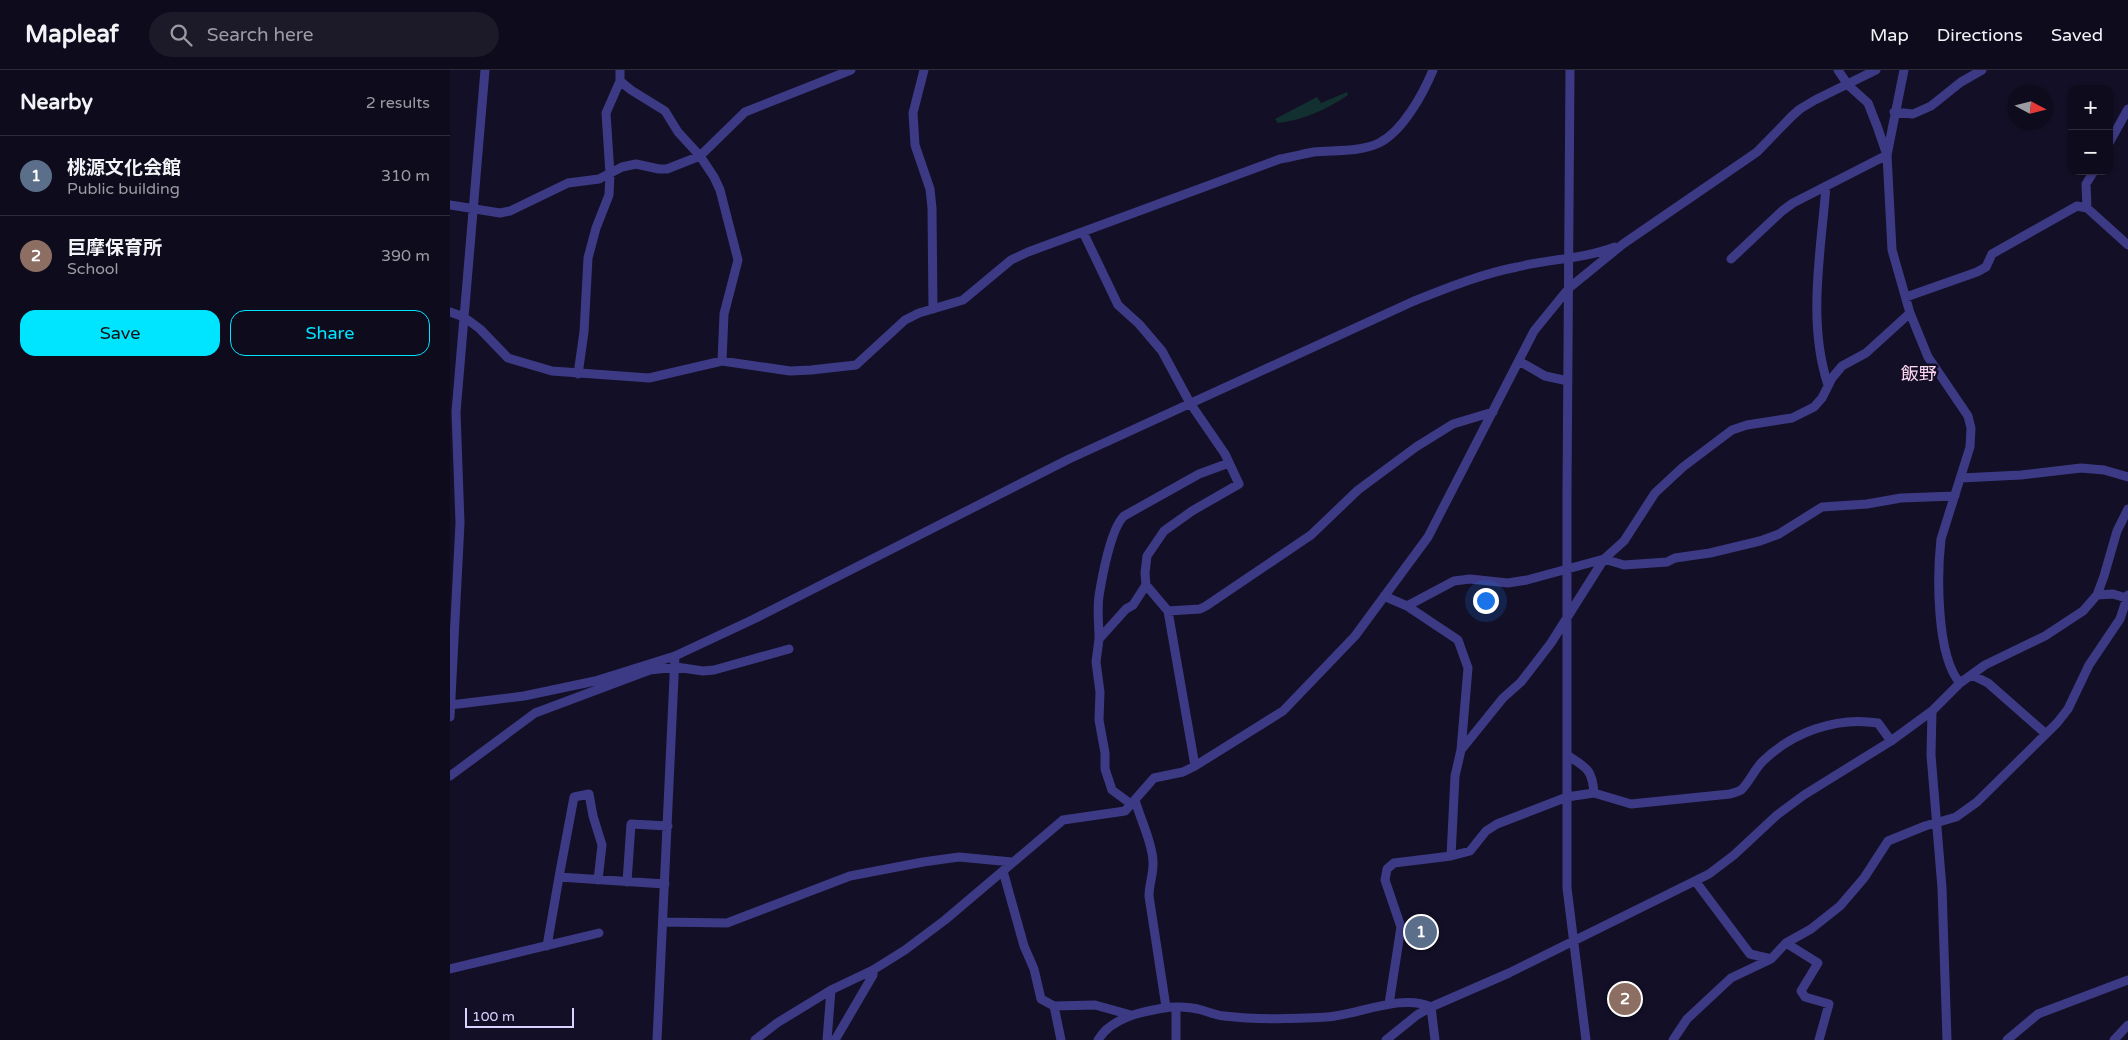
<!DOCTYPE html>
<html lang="en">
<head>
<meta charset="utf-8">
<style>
	:root { --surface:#0e0b1c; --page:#1c1929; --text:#f1f3f6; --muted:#9b9ba3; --line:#2e2b3b; --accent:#00e5ff }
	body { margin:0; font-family:"Varela Round","Noto Sans JP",sans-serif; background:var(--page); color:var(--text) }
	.controls { position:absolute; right:15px; top:15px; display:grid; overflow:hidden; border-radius:10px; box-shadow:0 1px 4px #0004 }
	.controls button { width:45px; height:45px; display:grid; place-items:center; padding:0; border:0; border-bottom:1px solid var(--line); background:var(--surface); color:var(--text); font:25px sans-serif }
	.compass { position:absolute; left:1558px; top:15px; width:45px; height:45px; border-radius:50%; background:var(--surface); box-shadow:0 1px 4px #0004; rotate:97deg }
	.scale { position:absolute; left:15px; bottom:12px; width:109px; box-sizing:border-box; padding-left:5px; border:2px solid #d9d4ff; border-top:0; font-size:14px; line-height:18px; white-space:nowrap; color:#d9d4ff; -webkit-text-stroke:4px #130f26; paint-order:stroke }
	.you { position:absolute; left:1035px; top:530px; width:18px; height:18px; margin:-12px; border:4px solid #fff; border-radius:50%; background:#1a73e8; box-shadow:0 0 0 8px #1a73e833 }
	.badge { display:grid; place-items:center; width:32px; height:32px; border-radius:50%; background:var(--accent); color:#fff; font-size:16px; font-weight:700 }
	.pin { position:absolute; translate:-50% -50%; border:2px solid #fff; box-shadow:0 1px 5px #0006 }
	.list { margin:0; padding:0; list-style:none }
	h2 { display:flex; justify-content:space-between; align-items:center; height:65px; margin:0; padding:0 20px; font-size:21px }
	h2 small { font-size:16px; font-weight:400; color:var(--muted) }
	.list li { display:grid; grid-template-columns:32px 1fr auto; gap:15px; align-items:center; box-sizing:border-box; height:80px; padding:0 20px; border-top:1px solid var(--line) }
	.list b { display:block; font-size:19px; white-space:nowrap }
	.list p { margin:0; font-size:16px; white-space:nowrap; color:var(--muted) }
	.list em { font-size:16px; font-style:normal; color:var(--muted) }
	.actions { display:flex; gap:10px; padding:15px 20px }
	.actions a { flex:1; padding:11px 0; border:1px solid var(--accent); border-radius:15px; text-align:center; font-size:18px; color:var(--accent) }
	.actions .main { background:var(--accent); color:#111 }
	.icon { flex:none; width:28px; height:28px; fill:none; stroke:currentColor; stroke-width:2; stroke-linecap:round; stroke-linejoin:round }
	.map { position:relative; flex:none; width:1678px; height:970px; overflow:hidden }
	header { display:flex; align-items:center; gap:30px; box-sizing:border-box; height:70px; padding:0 25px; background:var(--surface); border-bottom:1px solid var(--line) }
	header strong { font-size:24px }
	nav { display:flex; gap:28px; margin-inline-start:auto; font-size:18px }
	.search { width:350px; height:45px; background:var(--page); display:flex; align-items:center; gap:12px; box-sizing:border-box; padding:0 18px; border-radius:28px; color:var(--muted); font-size:19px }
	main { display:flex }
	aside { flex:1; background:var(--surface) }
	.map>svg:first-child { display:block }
	.green { fill:#12302f }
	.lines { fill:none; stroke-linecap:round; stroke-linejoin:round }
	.minor { stroke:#3d3a85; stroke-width:9 }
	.labels { text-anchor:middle; stroke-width:5; stroke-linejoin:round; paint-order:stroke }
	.quarter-label { font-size:18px; fill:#ffd6f0; stroke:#130f26 }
</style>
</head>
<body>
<header>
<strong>Mapleaf</strong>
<div class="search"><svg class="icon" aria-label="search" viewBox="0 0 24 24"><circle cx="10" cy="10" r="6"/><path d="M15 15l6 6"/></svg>Search here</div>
<nav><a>Map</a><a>Directions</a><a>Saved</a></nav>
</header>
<main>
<aside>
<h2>Nearby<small>2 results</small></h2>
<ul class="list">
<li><span class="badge" style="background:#5c6f8a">1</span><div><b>桃源文化会館</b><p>Public building</p></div><em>310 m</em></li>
<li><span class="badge" style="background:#8d6e63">2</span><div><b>巨摩保育所</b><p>School</p></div><em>390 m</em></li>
</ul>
<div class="actions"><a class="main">Save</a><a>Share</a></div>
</aside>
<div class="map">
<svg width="1678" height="970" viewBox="0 0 1678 970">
	<rect width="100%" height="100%" fill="#130f26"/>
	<path class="green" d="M897,22L898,25C876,40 853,50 828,53L825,49L867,27L871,33Z"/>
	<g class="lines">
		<path class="minor" d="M474,0L463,43L465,75L480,119L482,138L483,239
			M1120,0L1117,420V818L1136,970
			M1388,0L1398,15L1418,33L1427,56L1437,85L1442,180L1460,243L1478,287L1518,346L1521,358L1520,377L1491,469C1487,504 1486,586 1510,613
			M170,11L181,20L215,41L228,62L250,86L264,107L270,120L288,190L274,244L272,291
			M1444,42L1463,44L1481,36L1511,12L1532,0
			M1659,73L1678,39
			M1376,116C1371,182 1357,251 1378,315
			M0,135L50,143L60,141L118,113L149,109L172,97L186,94L209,99H217L250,86L295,42L401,0
			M1637,138L1636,114L1644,101
			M633,162L668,235L689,254L712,281L740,333L775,384L789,414L742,441L714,461L697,486L695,503L696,515L683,535L676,539L649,569L646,592L650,622L649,650L655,683V699L662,720L681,734
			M1281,189L1332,141L1343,133L1437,85L1454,0
			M1456,227L1527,202L1536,197L1542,184L1627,136L1637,138L1678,175
			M0,242L14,247L30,259L58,288L102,301L199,308L272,291L340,301L361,300L406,295L455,250L469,243L513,230L561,190L578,182L830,89C842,87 853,84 864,82C885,80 910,82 929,73C953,61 973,24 983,0
			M1069,291L1095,306L1118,311
			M128,304L134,262L138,188L146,158L159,125L160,104L156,43L170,11V0
			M1511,408L1571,405L1631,398L1654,400L1678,407
			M696,515L718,541L745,696
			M1647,525L1663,524L1676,528
			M934,526L957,536L1008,570L1018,598L1011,680
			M957,536L1004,511L1020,509L1058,513L1077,510L1154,489L1174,495L1217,492L1225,488L1260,483L1310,471L1329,464L1372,437L1417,434L1451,428L1505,426
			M718,541L750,539L756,536L861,465L908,420L966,377L1003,354L1043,342
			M649,569C649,556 647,540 649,526C652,507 661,458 674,446L749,404L779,393
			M1522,605L1538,613L1596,664
			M0,635L74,626L145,611L225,586L304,549L619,389L964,231C997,218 1031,204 1067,197C1099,189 1133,189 1165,177
			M1482,641L1481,685L1492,818L1497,970
			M0,647L10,453L6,342L35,0
			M1117,685C1136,698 1142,698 1144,723
			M0,706L85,643L200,600L226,597L253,601L264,600L339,579
			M685,730C690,748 704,777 703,795C703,805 699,815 699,826L716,937
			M1001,786L1005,706L1011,680L1053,628L1071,612L1101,573L1154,489L1174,471L1205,423L1233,397L1282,360L1297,355L1342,348L1364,337L1372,328L1382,308L1392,296L1416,283L1460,243
			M553,801L574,876L584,899L591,929L604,936L611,970
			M109,807L124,727L139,724L143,746L152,775L148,810
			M177,812L181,754L218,756
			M1246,812L1300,884L1321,889
			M213,852L277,853L400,806L473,792L509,787L562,792
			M1336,873L1368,893L1351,921L1355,927L1379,934L1369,970
			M97,876L109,807L215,814
			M0,899L149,863
			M939,934L951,857L935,810L937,799L944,793L1001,786L1020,781L1036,761L1047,754L1117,727L1144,723L1181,734L1280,724C1283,723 1288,722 1291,720C1299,713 1304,700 1312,692C1341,663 1386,646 1428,653L1441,671
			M604,936L645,935L681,945
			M981,937L985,970
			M726,938V970
			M207,970L225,586
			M305,970L327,953L381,920L423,900L455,880L495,850L613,750L675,741L704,708L733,702L745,696L833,641L905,566L978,467L1084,261L1119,218L1173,174L1307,82L1342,46L1350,39L1365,30L1426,0
			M377,970L381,920
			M385,970L423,905V900
			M648,970C661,948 690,942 714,938C723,936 739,937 748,939C756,941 765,945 774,946C807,950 843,949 877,947C908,945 952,923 981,937
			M936,970L967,945L981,937L1059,903L1259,804L1284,785L1327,745L1354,725L1441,671L1482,641L1510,613L1535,595L1595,566L1633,541L1647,525L1654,506L1667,461L1678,439
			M1223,970L1237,949L1281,908L1321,889L1336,873L1361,859L1390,836L1414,808L1438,771L1475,756L1506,747L1527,732L1607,653L1618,639L1639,595L1670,549L1678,525
			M1557,970L1588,944L1678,910
			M1664,970L1678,955"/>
	</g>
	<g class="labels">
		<g class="quarter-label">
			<text x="1469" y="310">飯野</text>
		</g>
	</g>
</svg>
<div class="controls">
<button>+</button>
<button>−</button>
</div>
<svg class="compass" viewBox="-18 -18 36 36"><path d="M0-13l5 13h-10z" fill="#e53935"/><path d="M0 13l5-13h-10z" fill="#9b9ba3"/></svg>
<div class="scale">100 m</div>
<div class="you"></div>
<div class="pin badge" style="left:971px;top:862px;background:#5c6f8a">1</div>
<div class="pin badge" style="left:1175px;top:929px;background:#8d6e63">2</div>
</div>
</main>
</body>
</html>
